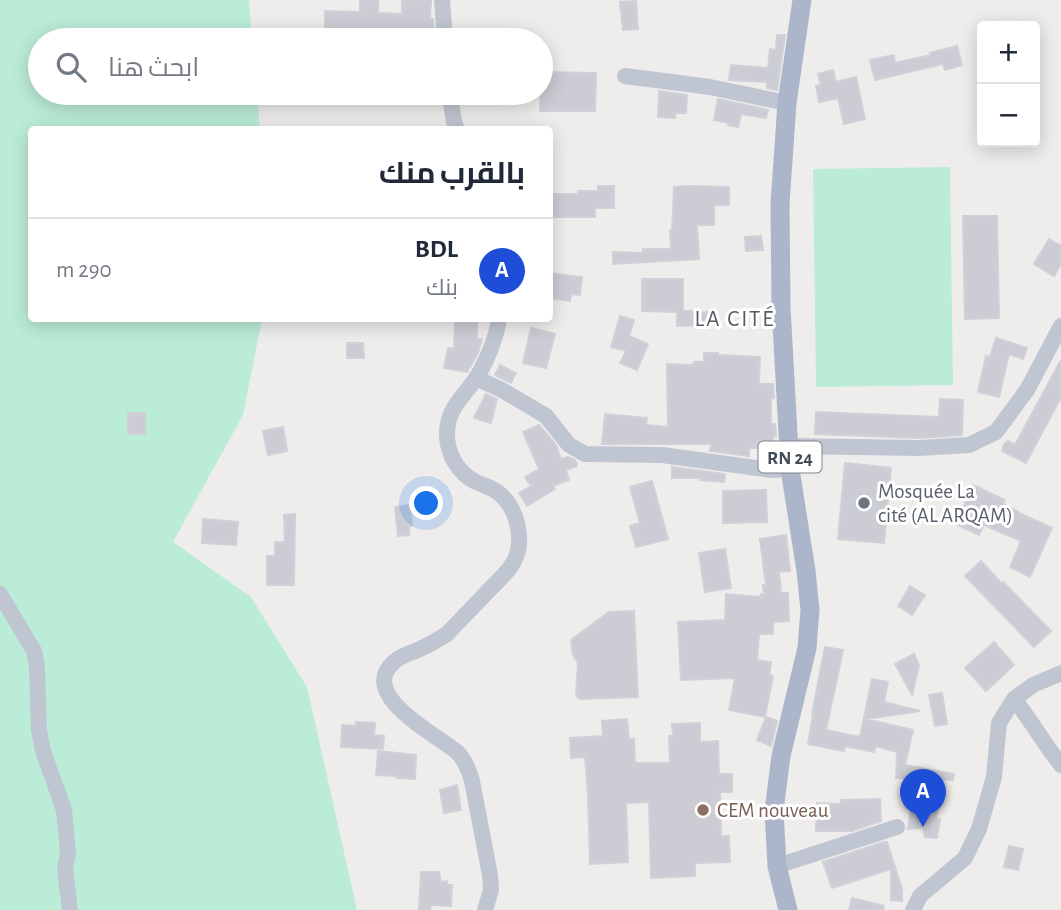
<!DOCTYPE html>
<html lang="ar">
<head>
<meta charset="utf-8">
<style>
	:root { --surface:#fff; --page:#f2f2f3; --text:#1f2937; --muted:#747a83; --line:#e0e1e3; --accent:#1e4ed7 }
	body { margin:0; font-family:"Alegreya Sans",Cairo,sans-serif; background:var(--page); color:var(--text); direction:rtl }
	.controls { position:absolute; right:21px; top:21px; display:grid; overflow:hidden; border-radius:7px; box-shadow:0 4px 18px #0003 }
	.controls button { width:63px; height:63px; display:grid; place-items:center; padding:0; border:0; border-bottom:2px solid var(--line); background:var(--surface); color:var(--text); font:35px sans-serif }
	.you { position:absolute; left:427px; top:504px; width:24px; height:24px; margin:-18px; border:5px solid #fff; border-radius:50%; background:#1a73e8; box-shadow:0 0 0 10px #1a73e833 }
	.badge { display:grid; place-items:center; width:46px; height:46px; border-radius:50%; background:var(--accent); color:#fff; font-size:23px; font-weight:700 }
	.pin { position:absolute; translate:-50% -58px; filter:drop-shadow(0 2px 4px #0008) }
	.pin::after { content:''; position:absolute; top:37px; width:24px; height:21px; background:inherit; clip-path:polygon(0 0,100% 0,50% 100%) }
	.list { margin:0; padding:0; list-style:none }
	h2 { display:flex; justify-content:space-between; align-items:center; height:91px; margin:0; padding:0 28px; font-size:30px }
	h2 small { font-size:23px; font-weight:400; color:var(--muted) }
	.list li { display:grid; grid-template-columns:46px 1fr auto; gap:21px; align-items:center; box-sizing:border-box; height:105px; padding:0 28px; border-top:2px solid var(--line) }
	.list b { display:block; font-size:26px; white-space:nowrap }
	.list p { margin:0; font-size:23px; white-space:nowrap; color:var(--muted) }
	.list em { font-size:23px; font-style:normal; color:var(--muted) }
	.icon { flex:none; width:38px; height:38px; fill:none; stroke:currentColor; stroke-width:2; stroke-linecap:round; stroke-linejoin:round }
	.map { position:relative; flex:none; width:1061px; height:910px; overflow:hidden; direction:ltr }
	.search { position:absolute; background:var(--surface); box-shadow:0 4px 18px #0003; left:28px; top:28px; width:525px; height:77px; display:flex; align-items:center; gap:18px; box-sizing:border-box; padding:0 24px; border-radius:38px; color:var(--muted); font-size:26px }
	.panel { position:absolute; background:var(--surface); box-shadow:0 4px 18px #0003; left:28px; top:126px; width:525px; height:196px; border-radius:7px; direction:rtl }
	.map>svg:first-child { display:block }
	.green { fill:#bbecd7 }
	.building { fill:#cccdd4; stroke:#d0d1d8; stroke-width:2 }
	.lines { fill:none; stroke-linecap:round; stroke-linejoin:round }
	.minor { stroke:#c0c6d1; stroke-width:16 }
	.major { stroke:#acb6cb; stroke-width:19 }
	.worship-dot { fill:#6b7280; stroke:#fff; stroke-width:2.5 }
	.education-dot { fill:#8d6e63; stroke:#fff; stroke-width:2.5 }
	.labels { text-anchor:middle; stroke-width:6; stroke-linejoin:round; paint-order:stroke }
	.shield { fill:#fff; stroke:#7d828b; stroke-width:2 }
	.shield-label { font-size:19px; font-weight:bold; fill:#454c59 }
	.worship-label { font-size:21px; fill:#5b616d; stroke:#fff; text-anchor:start }
	.education-label { font-size:21px; fill:#785e54; stroke:#fff; text-anchor:start }
	.neighbourhood-label { font-size:23px; letter-spacing:2px; fill:#595b61; stroke:#fff }
</style>
</head>
<body>
<div class="map">
<svg width="1061" height="910" viewBox="0 0 1061 910">
	<rect width="100%" height="100%" fill="#efedec"/>
	<path class="green" d="M0,0H249L252,40H40V93H257L260,129L32,130V318L262,319L243,415L173,542L251,597L307,687L357,910H0Z
		M950,167L953,385L816,387L813,169Z"/>
	<path class="building" d="M360,0H378V13L402,14V0H431L430,19H433L434,38L397,36V33L325,30V11L360,12Z
		M636,1L638,29L623,30L620,2Z
		M777,35H785L777,90L767,88V82L729,80L731,65L768,68L770,49L776,50Z
		M957,46L962,65L945,70L943,64L875,80L870,60L894,55L895,63L931,55L930,53Z
		M833,70L836,82L856,77L865,119L844,124L838,98L819,102L816,86L821,85L818,74Z
		M541,72L596,73L595,111H540Z
		M659,91L687,95L686,113H675V118L658,117Z
		M718,99L768,110L766,118L741,114L738,127L728,125V123L714,120Z
		M598,186H614V208H595V217H550V194H578V191H598Z
		M688,186L729,187V205H714V225H697L699,259L613,264V252L643,253V249H671L670,231H672L674,187Z
		M963,216H997L999,318L965,319Z
		M761,236L763,250L746,251L745,237Z
		M1049,239L1061,246V264L1054,276L1034,264Z
		M550,273L582,277L580,295L571,294L570,301L550,298Z
		M642,279H683V311H692L691,313L707,312L708,325L677,326V312L642,311Z
		M620,316L634,320L629,336L648,344L637,370L620,363L626,351L611,347Z
		M455,320H477V339H482L478,353L467,372L444,368L448,348L454,349Z
		M531,328L555,334L546,368L523,363Z
		M996,338L1027,348L1023,359L1009,354L999,397L978,392L986,356L990,357Z
		M347,343H363L364,358H347Z
		M704,353H718V355L760,357L759,384H773L774,398H771V424H775L776,436H773V448H749V456L710,451L711,444H602L605,414L647,418L646,425L668,427L667,364L694,365V362H704Z
		M1061,360V397L1026,463L1002,451L1004,444L1008,441L1015,445Z
		M500,365L516,373L511,383L495,375Z
		M486,394L497,399L491,423L474,418Z
		M940,399L963,400L962,435L919,438L815,434L816,412L939,417Z
		M128,413H145V434H128Z
		M539,425L556,445L561,459L568,457L575,460L577,466L566,470L569,480L553,486L555,489L527,506L519,493L531,486L525,477L539,469L523,432Z
		M283,427L287,451L268,455L263,431Z
		M845,463L891,468L884,543L838,539Z
		M672,467L725,474L724,482L700,480V478H672Z
		M652,481L668,539L636,547L630,526L640,523L630,487Z
		M973,485L1005,500L1003,504L1019,512V513L1052,528L1030,577L1010,567L1021,541L984,525L979,535L956,524Z
		M766,490L767,522L723,523V491Z
		M410,505L412,526H409V535L398,536L395,507Z
		M295,514L294,585H267V556H275V542H285L284,515Z
		M203,519L238,522L236,545L202,543Z
		M786,535L790,571L779,572L781,593H788L789,621L773,622V634H759L757,660L771,662L769,675L773,676L765,717L729,710L735,678L681,680L678,622L725,620L726,594L761,597V594H764L763,585H766L760,539Z
		M725,549L731,588L705,592L699,553Z
		M981,561L1002,584L1003,582L1051,631L1034,647L965,576Z
		M910,586L925,595L912,615L898,606Z
		M634,611L638,697L580,699L576,695L578,663L573,655L571,640L609,612Z
		M994,642L1014,665L986,691L965,668Z
		M825,647L843,650L826,730L860,737L872,679L888,682L884,702L920,711L866,719L913,730L905,765L954,774L953,780L896,778L897,752L876,746L874,752L845,746L844,751L808,744L813,715L812,714Z
		M914,654L919,665L912,695L895,664Z
		M942,693L947,724L935,726L929,695Z
		M766,717L777,721L771,746L757,740Z
		M627,719L629,739H634L635,763H670L669,736H673L672,724L700,723V742L718,741L719,774H732V792H720L721,836H729L730,862L695,863V876L651,878L649,802L626,803L628,862L590,864L588,794L585,757L571,758L570,738L603,736L602,721Z
		M356,722L375,723L374,735L384,736L383,749L341,747L342,725L356,726Z
		M378,751L416,755L415,779L397,778V776L376,775Z
		M457,785L461,810L444,813L440,790Z
		M940,796L936,819H940L937,838L925,837L923,828L908,829L912,798Z
		M880,799L881,821L852,831H816L817,803L841,804V800Z
		M884,842H887L902,889V901L891,900V869L832,888L823,862Z
		M1009,846L1023,849L1018,870L1004,867Z
		M421,872H439L441,882L447,881V885H452L451,906L431,905L430,910H419Z
		M852,898L884,906L883,910H849Z"/>
	<g class="lines">
		<path class="minor" d="M442,0L445,40
			M625,76L710,87L787,103
			M449,93L454,121L457,130
			M476,378L502,390L546,416L569,445L585,454L662,455L771,470L790,469
			M789,446L919,448L969,445L996,432L1027,390L1061,326
			M0,594L34,651L37,667L39,730L43,751L64,810L68,853L65,869L70,910
			M1014,699C1031,720 1044,744 1061,765
			M777,866L897,827
			M485,910L491,890L490,875L472,781C469,770 465,760 457,752C439,736 356,695 394,662C400,656 410,653 418,650C429,645 438,640 447,634C462,618 477,603 492,587C499,580 508,572 513,563C526,541 517,505 496,491C490,487 483,485 476,482C458,473 447,454 447,434C447,408 463,398 476,378C486,363 497,337 499,318
			M913,910L920,896L965,858L979,829L994,777L999,723L1014,699L1033,685L1061,673"/>
		<path class="major" d="M788,910L777,866L774,811L781,756L807,648L810,610L806,571L790,469L781,307L780,204L787,103L802,0"/>
	</g>
	<circle class="worship-dot" cx="864" cy="503" r="7"/>
	<circle class="education-dot" cx="703" cy="810" r="7"/>
	<g class="labels">
		<rect class="shield" x="758.5" y="441.5" width="63" height="31" rx="5"/>
		<g class="shield-label">
			<text x="790" y="464">RN 24</text>
		</g>
		<g class="worship-label">
			<text x="878" y="498">Mosquée La<tspan x="878" dy="24">cité (AL ARQAM)</tspan></text>
		</g>
		<g class="education-label">
			<text x="717" y="817">CEM nouveau</text>
		</g>
		<g class="neighbourhood-label">
			<text x="735" y="326">LA CITÉ</text>
		</g>
	</g>
</svg>
<div class="controls">
<button>+</button>
<button>−</button>
</div>
<div class="you"></div>
<div class="pin badge" style="left:923px;top:827px">A</div>
<div class="search"><svg class="icon" aria-label="search" viewBox="0 0 24 24"><circle cx="10" cy="10" r="6"/><path d="M15 15l6 6"/></svg>ابحث هنا</div>
<section class="panel">
<h2>بالقرب منك<small></small></h2>
<ul class="list">
<li><span class="badge">A</span><div><b>BDL</b><p>بنك</p></div><em>290 m</em></li>
</ul>
</section>
</div>
</body>
</html>
